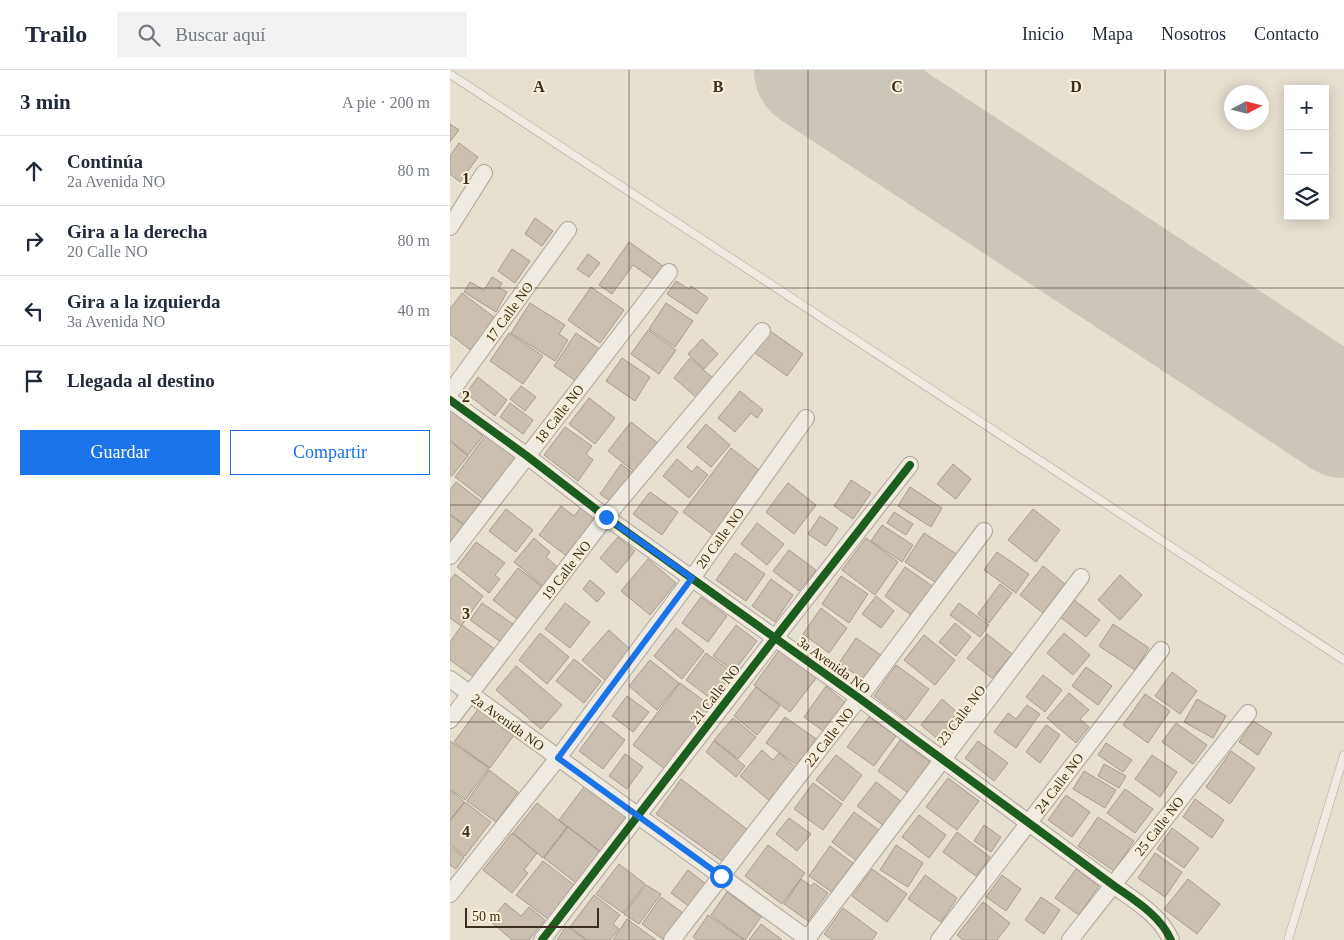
<!DOCTYPE html>
<html lang="es">
<head>
<meta charset="utf-8">
<style>
	:root { --surface:#fff; --page:#f2f2f3; --text:#1f2937; --muted:#747a83; --line:#e0e1e3; --accent:#1a73e8 }
	body { margin:0; font-family:"Times New Roman",serif; background:var(--page); color:var(--text) }
	.controls { position:absolute; right:15px; top:15px; display:grid; overflow:hidden; border-radius:0px; box-shadow:0 2px 12px #0003 }
	.controls button { width:45px; height:45px; display:grid; place-items:center; padding:0; border:0; border-bottom:1px solid var(--line); background:var(--surface); color:var(--text); font:25px sans-serif }
	.compass { position:absolute; left:774px; top:15px; width:45px; height:45px; border-radius:50%; background:var(--surface); box-shadow:0 2px 12px #0003; rotate:83deg }
	.scale { position:absolute; left:15px; bottom:12px; width:134px; box-sizing:border-box; padding-left:5px; border:2px solid #3d2e20; border-top:0; font-size:14px; line-height:18px; white-space:nowrap; color:#3d2e20; -webkit-text-stroke:4px #f7eed8; paint-order:stroke }
	.stop { position:absolute; width:15px; height:15px; margin:-11px; border:4px solid #1a73e8; border-radius:50%; background:#fff }
	.stop.end { background:#1a73e8; border-color:#fff; box-shadow:0 1px 5px #0008 }
	.list { margin:0; padding:0; list-style:none }
	h2 { display:flex; justify-content:space-between; align-items:center; height:65px; margin:0; padding:0 20px; font-size:21px }
	h2 small { font-size:16px; font-weight:400; color:var(--muted) }
	.list li { display:grid; grid-template-columns:32px 1fr auto; gap:15px; align-items:center; box-sizing:border-box; height:70px; padding:0 20px; border-top:1px solid var(--line) }
	.list b { display:block; font-size:19px; white-space:nowrap }
	.list p { margin:0; font-size:16px; white-space:nowrap; color:var(--muted) }
	.list em { font-size:16px; font-style:normal; color:var(--muted) }
	.actions { display:flex; gap:10px; padding:15px 20px }
	.actions a { flex:1; padding:11px 0; border:1px solid var(--accent); border-radius:0px; text-align:center; font-size:18px; color:var(--accent) }
	.actions .main { background:var(--accent); color:#fff }
	.icon { flex:none; width:28px; height:28px; fill:none; stroke:currentColor; stroke-width:2; stroke-linecap:round; stroke-linejoin:round }
	.map { position:relative; flex:none; width:894px; height:870px; overflow:hidden }
	header { display:flex; align-items:center; gap:30px; box-sizing:border-box; height:70px; padding:0 25px; background:var(--surface); border-bottom:1px solid var(--line) }
	header strong { font-size:24px }
	nav { display:flex; gap:28px; margin-inline-start:auto; font-size:18px }
	.search { width:350px; height:45px; background:var(--page); display:flex; align-items:center; gap:12px; box-sizing:border-box; padding:0 18px; border-radius:0px; color:var(--muted); font-size:19px }
	main { display:flex }
	aside { flex:1; background:var(--surface) }
	.map>svg:first-child { display:block }
	.lines { fill:none; stroke-linecap:round; stroke-linejoin:round }
	.runway { stroke:#cbc5ba; stroke-width:120 }
	.building { fill:#cbbfb2; stroke:#a89c90 }
	.lane-casing { stroke:#ada599; stroke-width:9 }
	.street-casing { stroke:#ada599; stroke-width:18 }
	.lane { stroke:#efebe3; stroke-width:8 }
	.street { stroke:#efebe3; stroke-width:16 }
	.cycleway-casing { stroke:#f7eed8; stroke-width:11 }
	.cycleway { stroke:#1b5e20; stroke-width:8 }
	.route { stroke:#1a73e8; stroke-width:6 }
	.grid { fill:none; stroke:#3d2e20; stroke-width:1; stroke-opacity:0.55 }
	.labels { text-anchor:middle; stroke-width:4; stroke-linejoin:round; paint-order:stroke }
	.street-label { font-size:14px; fill:#3d2e20; stroke:#f7eed8 }
	.grid-label { font-size:16px; text-anchor:middle; font-weight:bold; fill:#3d2e20; stroke:#f7eed8; stroke-width:4; stroke-linejoin:round; paint-order:stroke }
</style>
</head>
<body>
<header>
<strong>Trailo</strong>
<div class="search"><svg class="icon" aria-label="search" viewBox="0 0 24 24"><circle cx="10" cy="10" r="6"/><path d="M15 15l6 6"/></svg>Buscar aquí</div>
<nav><a>Inicio</a><a>Mapa</a><a>Nosotros</a><a>Contacto</a></nav>
</header>
<main>
<aside>
<h2>3 min<small>A pie · 200 m</small></h2>
<ul class="list">
<li><svg class="icon" aria-label="ahead" viewBox="0 0 24 24"><path d="M12 20V5M6 11l6-6 6 6"/></svg><div><b>Continúa</b><p>2a Avenida NO</p></div><em>80 m</em></li>
<li><svg class="icon" aria-label="right" viewBox="0 0 24 24"><path d="M7 20v-9h11M14 6l5 5-5 5"/></svg><div><b>Gira a la derecha</b><p>20 Calle NO</p></div><em>80 m</em></li>
<li><svg class="icon" aria-label="left" viewBox="0 0 24 24"><path d="M17 20v-9H6M10 6l-5 5 5 5"/></svg><div><b>Gira a la izquierda</b><p>3a Avenida NO</p></div><em>40 m</em></li>
<li><svg class="icon" aria-label="arrive" viewBox="0 0 24 24"><path d="M6 21V4h12l-3 4 3 4H6"/></svg><div><b>Llegada al destino</b></div></li>
</ul>
<div class="actions"><a class="main">Guardar</a><a>Compartir</a></div>
</aside>
<div class="map">
<svg width="894" height="870" viewBox="0 0 894 870">
	<rect width="100%" height="100%" fill="#e7e0d1"/>
	<g class="lines">
		<path class="runway" d="M364,0L894,348"/>
	</g>
	<path class="building" d="M0,54L9,60L0,72Z
		M9,73L28,87L10,112L0,104V86Z
		M85,148L103,161L92,176L75,164Z
		M179,172L213,196L203,209L183,195L162,224L149,215Z
		M62,179L80,191L65,213L48,201Z
		M138,184L150,193L139,207L127,199Z
		M42,207L52,213L49,218L57,222L46,242L14,222L20,212L34,220Z
		M226,211L239,219L241,216L258,228L247,244L217,224Z
		M141,217L174,240L150,273L118,250Z
		M12,223L48,250L23,282L0,264V239Z
		M80,233L115,255L109,264L118,270L105,291L61,263Z
		M216,233L243,251L225,277L199,259Z
		M198,260L226,280L209,304L181,284Z
		M320,261L353,284L337,306L305,283Z
		M59,263L93,286L73,314L40,291Z
		M126,263L151,280L129,313L104,296Z
		M252,269L268,284L254,299L238,284Z
		M172,288L200,307L185,331L156,311Z
		M240,288L263,308L247,328L224,308Z
		M28,307L57,330L45,346L16,323Z
		M71,316L86,327L75,341L60,329Z
		M290,321L313,340L307,348L301,343L285,362L268,348Z
		M139,328L165,348L145,374L119,354Z
		M60,333L83,350L73,364L50,347Z
		M0,339L33,366L18,385L0,370Z
		M181,352L209,374L187,404L158,381Z
		M256,354L280,375L261,397L237,377Z
		M115,357L142,376L136,384L143,390L128,411L94,385Z
		M38,362L69,386L36,431L5,407Z
		M0,371L18,386L2,406L0,405Z
		M281,378L314,404L266,467L233,442Z
		M227,389L242,402L247,396L258,405L239,428L213,406Z
		M171,394L184,404L163,433L150,424Z
		M503,394L521,409L506,429L487,414Z
		M401,410L421,423L403,449L384,436Z
		M6,412L32,432L15,455L0,444V420Z
		M338,413L366,435L344,464L316,442Z
		M460,417L492,438L481,457L448,436Z
		M200,422L228,442L212,465L183,444Z
		M111,436L124,446L132,436L151,450L118,487L89,465Z
		M56,439L83,460L66,482L39,461Z
		M583,439L610,460L586,492L558,470Z
		M444,442L463,454L456,465L437,453Z
		M0,445L15,456L0,477Z
		M370,446L388,458L376,476L358,464Z
		M307,453L334,474L317,495L291,474Z
		M432,455L463,475L452,492L421,471Z
		M474,463L508,485L488,514L455,492Z
		M168,467L185,481L167,503L150,488Z
		M84,468L100,482L96,487L112,501L96,519L64,492Z
		M416,468L448,492L425,525L392,500Z
		M26,472L55,493L45,505L50,509L39,523L7,497Z
		M339,480L366,500L349,521L323,501Z
		M547,482L579,504L566,523L534,500Z
		M285,483L315,504L296,531L266,510Z
		M198,489L226,513L200,545L171,521Z
		M593,496L615,514L593,543L570,525Z
		M455,497L485,518L465,548L435,526Z
		M68,498L96,520L71,552L43,530Z
		M5,504L33,526L11,556L0,548V511Z
		M670,505L692,525L670,550L648,530Z
		M391,506L418,524L399,553L372,534Z
		M321,509L343,525L325,552L302,536Z
		M140,510L155,523L147,532L133,519Z
		M550,514L562,523L539,553L528,544Z
		M426,526L444,541L431,558L412,544Z
		M251,527L277,546L258,572L232,553Z
		M624,530L650,550L636,567L610,547Z
		M32,533L63,554L51,572L20,550Z
		M115,533L140,552L120,578L95,559Z
		M509,533L539,555L530,567L500,545Z
		M371,538L397,558L379,583L353,564Z
		M505,553L521,567L506,586L489,572Z
		M663,554L699,578L685,600L649,576Z
		M12,555L46,580L25,608L0,590V572Z
		M286,555L307,571L284,601L263,586Z
		M226,558L254,581L232,609L204,586Z
		M159,560L182,581L156,611L132,590Z
		M90,563L119,587L97,614L69,590Z
		M614,563L640,585L623,605L597,583Z
		M537,564L562,584L542,608L517,588Z
		M474,565L505,590L485,615L454,590Z
		M406,568L431,585L414,610L389,593Z
		M330,579L367,607L340,642L304,615Z
		M256,583L283,603L263,630L236,610Z
		M124,589L151,611L134,633L106,611Z
		M200,590L229,613L207,640L179,616Z
		M446,595L479,619L456,650L424,626Z
		M66,596L112,635L91,659L46,620Z
		M636,597L662,616L648,635L622,616Z
		M722,602L747,621L730,644L705,626Z
		M593,605L612,620L595,642L576,627Z
		M230,613L262,637L215,699L183,675Z
		M376,616L397,634L376,663L354,647Z
		M306,617L330,636L307,665L284,646Z
		M619,623L639,640L630,649L639,657L626,673L597,648Z
		M695,624L720,641L698,673L673,655Z
		M177,626L199,642L183,662L162,646Z
		M492,629L516,650L495,675L471,655Z
		M747,629L776,646L763,668L734,652Z
		M577,635L590,644L566,678L544,662L558,643L566,649Z
		M29,638L64,665L40,698L4,672Z
		M335,647L369,671L350,697L316,673Z
		M419,647L446,666L424,696L397,677Z
		M283,648L306,667L288,689L264,670Z
		M151,651L175,670L153,699L129,681Z
		M803,651L822,663L808,685L789,672Z
		M726,653L757,675L743,694L712,672Z
		M596,655L610,665L590,693L576,682Z
		M450,670L483,694L461,725L428,701Z
		M0,671L39,698L15,730L0,719Z
		M264,671L295,696L286,707L256,682Z
		M528,671L558,693L544,711L515,688Z
		M656,673L682,690L673,702L648,685Z
		M312,680L323,690L329,683L348,699L321,732L290,706Z
		M781,681L805,698L780,734L756,717Z
		M175,684L193,697L177,719L159,706Z
		M386,685L412,705L393,731L366,710Z
		M702,685L727,702L710,727L685,709Z
		M654,694L676,706L669,718L648,706Z
		M39,700L68,722L46,752L17,731Z
		M634,701L666,720L655,738L623,719Z
		M498,708L529,731L507,760L476,737Z
		M231,709L298,760L275,793L206,744Z
		M426,712L452,732L434,756L407,736Z
		M137,713L178,744L150,781L109,750Z
		M363,713L392,734L373,760L344,739Z
		M675,719L703,739L685,763L657,743Z
		M0,720L14,732L0,750Z
		M616,725L640,742L622,767L598,750Z
		M745,729L774,750L762,768L733,747Z
		M15,732L41,752L15,786L0,775V751Z
		M87,733L117,757L93,788L63,763Z
		M404,742L429,760L407,791L382,772Z
		M469,745L496,765L479,788L452,767Z
		M648,747L684,771L664,801L628,776Z
		M339,748L361,764L347,781L326,764Z
		M534,755L551,767L541,782L524,771Z
		M118,757L150,782L126,813L94,788Z
		M722,758L749,778L734,798L707,779Z
		M507,762L540,787L526,806L493,782Z
		M62,763L87,783L74,800L78,803L62,823L33,800Z
		M318,775L355,803L332,834L295,806Z
		M446,775L473,793L458,817L430,800Z
		M380,776L403,793L383,823L359,806Z
		M0,777L14,787L6,799L0,795Z
		M705,783L732,802L715,827L688,808Z
		M93,791L124,815L98,849L66,825Z
		M169,794L195,814L173,843L146,824Z
		M422,799L457,824L437,852L402,826Z
		M626,799L649,816L629,845L605,828Z
		M238,800L257,815L240,837L221,823Z
		M475,805L507,828L491,852L458,829Z
		M552,805L571,819L556,841L536,827Z
		M351,809L361,816L364,813L378,823L358,851L334,834Z
		M738,809L770,834L747,864L714,839Z
		M196,815L211,824L189,854L174,844Z
		M277,822L311,847L295,870L261,845Z
		M144,825L170,845L163,854L169,859L160,870H137L120,857Z
		M211,827L233,843L214,870L192,854Z
		M591,827L610,840L594,864L575,850Z
		M533,832L560,853L547,870H513L507,865Z
		M55,833L71,846L79,837L95,850L79,870H62L40,851Z
		M393,838L427,863L422,870H382L374,864Z
		M258,845L294,870H247L243,867Z
		M177,849L206,870H163Z
		M311,854L332,870H299Z
		M116,856L136,870H107Z"/>
	<g class="lines">
		<defs>
			<path id="lane" d="M0,4L894,590
				M838,870L894,685"/>
			<path id="street" d="M0,157L34,103
				M0,323L118,160
				M0,330L77,386L156,447L409,628L663,815C684,830 710,845 721,870
				M0,486L219,202
				M0,609L359,870
				M0,650L156,447L312,261
				M0,824L108,688L242,508L356,348
				M92,870L325,568L460,395
				M222,870L409,628L534,461
				M356,870L631,507
				M489,870L711,580
				M620,870L798,643"/>
		</defs>
		<use href="#lane" class="lane-casing"/>
		<use href="#street" class="street-casing"/>
		<use href="#lane" class="lane"/>
		<use href="#street" class="street"/>
		<defs>
			<path id="cycleway" d="M0,330L77,386L156,447L409,628L663,815C684,830 710,845 721,870
				M92,870L325,568L460,395"/>
		</defs>
		<use href="#cycleway" class="cycleway-casing"/>
		<use href="#cycleway" class="cycleway"/>
	</g>
	<g class="lines">
		<path class="route" d="M156,447L242,508L108,688L271,806"/>
	</g>
	<path class="grid" d="M179,0V870M358,0V870M536,0V870M715,0V870M0,218H894M0,435H894M0,652H894"/>
	<g class="labels">
		<g class="street-label">
			<text transform="translate(59 242) rotate(-54)" y="5">17 Calle NO</text>
			<text transform="translate(109 344) rotate(-52)" y="5">18 Calle NO</text>
			<text transform="translate(270 468) rotate(-54)" y="5">20 Calle NO</text>
			<text transform="translate(116 500) rotate(-52)" y="5">19 Calle NO</text>
			<text transform="translate(384 595) rotate(36)" y="5">3a Avenida NO</text>
			<text transform="translate(265 624) rotate(-52)" y="5">21 Calle NO</text>
			<text transform="translate(511 645) rotate(-53)" y="5">23 Calle NO</text>
			<text transform="translate(58 652) rotate(36)" y="5">2a Avenida NO</text>
			<text transform="translate(379 667) rotate(-52)" y="5">22 Calle NO</text>
			<text transform="translate(609 713) rotate(-53)" y="5">24 Calle NO</text>
			<text transform="translate(709 756) rotate(-52)" y="5">25 Calle NO</text>
		</g>
	</g>
	<g class="grid-label">
		<text x="89" y="22">A</text>
		<text x="268" y="22">B</text>
		<text x="447" y="22">C</text>
		<text x="626" y="22">D</text>
		<text x="16" y="114">1</text>
		<text x="16" y="332">2</text>
		<text x="16" y="549">3</text>
		<text x="16" y="767">4</text>
	</g>
</svg>
<div class="controls">
<button>+</button>
<button>−</button>
<button><svg class="icon" aria-label="layers" viewBox="0 0 24 24"><path d="M12 4l9 5-9 5-9-5zM3 14l9 5 9-5"/></svg></button>
</div>
<svg class="compass" viewBox="-18 -18 36 36"><path d="M0-13l5 13h-10z" fill="#e53935"/><path d="M0 13l5-13h-10z" fill="#747a83"/></svg>
<div class="scale">50 m</div>
<div class="stop" style="left:271px;top:806px"></div>
<div class="stop end" style="left:156px;top:447px"></div>
</div>
</main>
</body>
</html>
